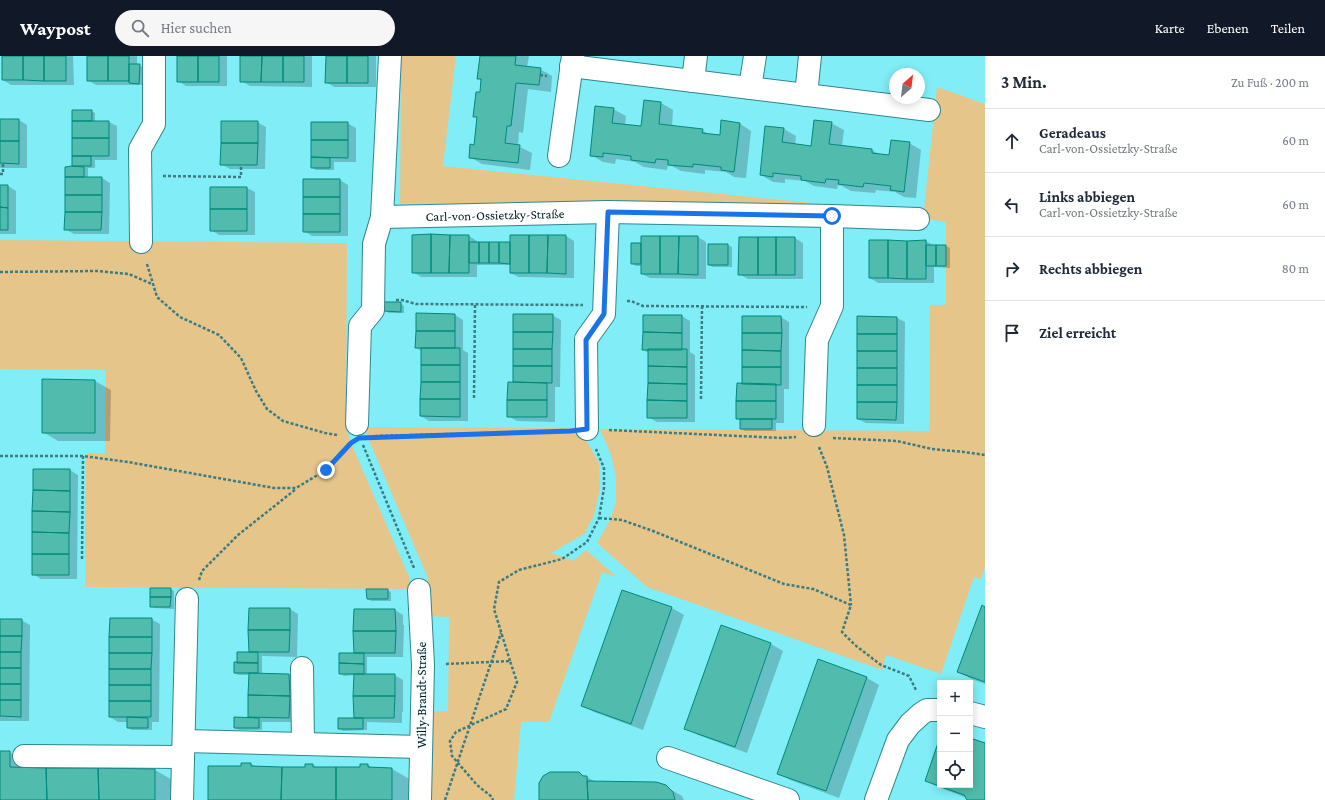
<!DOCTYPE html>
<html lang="de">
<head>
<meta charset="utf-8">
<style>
	:root { --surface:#fff; --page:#f6f6f7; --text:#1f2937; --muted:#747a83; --line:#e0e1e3; --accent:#111827 }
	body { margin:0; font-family:"Crimson Pro",serif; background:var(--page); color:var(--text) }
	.controls { position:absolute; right:12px; bottom:12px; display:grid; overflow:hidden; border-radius:0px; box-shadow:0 2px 10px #0003 }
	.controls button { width:36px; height:36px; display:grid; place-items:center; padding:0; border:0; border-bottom:1px solid var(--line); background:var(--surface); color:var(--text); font:20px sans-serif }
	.compass { position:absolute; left:889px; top:12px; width:36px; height:36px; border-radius:50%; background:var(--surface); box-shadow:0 2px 10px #0003; rotate:28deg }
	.stop { position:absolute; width:12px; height:12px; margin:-9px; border:3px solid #1a73e8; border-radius:50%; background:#fff }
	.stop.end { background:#1a73e8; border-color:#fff; box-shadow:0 1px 4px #0008 }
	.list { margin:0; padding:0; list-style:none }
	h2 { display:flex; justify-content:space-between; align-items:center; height:52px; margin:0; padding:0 16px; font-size:17px }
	h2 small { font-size:13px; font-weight:400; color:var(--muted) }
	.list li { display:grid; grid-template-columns:26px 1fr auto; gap:12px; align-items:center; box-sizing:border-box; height:64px; padding:0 16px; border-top:1px solid var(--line) }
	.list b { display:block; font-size:15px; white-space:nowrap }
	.list p { margin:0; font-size:13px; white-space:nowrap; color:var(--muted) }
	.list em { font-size:13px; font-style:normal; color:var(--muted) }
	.icon { flex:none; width:22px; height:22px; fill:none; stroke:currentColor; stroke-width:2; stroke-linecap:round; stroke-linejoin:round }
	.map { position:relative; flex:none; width:985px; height:744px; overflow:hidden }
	header { display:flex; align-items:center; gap:24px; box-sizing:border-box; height:56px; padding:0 20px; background:var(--accent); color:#fff }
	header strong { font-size:19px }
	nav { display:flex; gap:22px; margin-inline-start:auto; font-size:14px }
	.search { width:280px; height:36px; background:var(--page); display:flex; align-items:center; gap:10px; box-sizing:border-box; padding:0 14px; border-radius:22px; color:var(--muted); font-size:15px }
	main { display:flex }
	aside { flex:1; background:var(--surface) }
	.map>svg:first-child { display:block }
	.green { fill:#e5c58a }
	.shadow { fill:#0003 }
	.building { fill:#51bcad; stroke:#00897b }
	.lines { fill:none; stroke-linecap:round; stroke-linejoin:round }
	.minor-casing { stroke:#2f868d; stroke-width:24 }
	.path { stroke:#3c7b80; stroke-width:2.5; stroke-dasharray:3 2; stroke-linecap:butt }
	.minor { stroke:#fff; stroke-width:22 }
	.route { stroke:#1a73e8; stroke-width:5 }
	.labels { text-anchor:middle; stroke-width:3; stroke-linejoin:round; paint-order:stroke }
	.street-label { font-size:13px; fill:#031b1d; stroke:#f4fdfe }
</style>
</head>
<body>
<header>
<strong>Waypost</strong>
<div class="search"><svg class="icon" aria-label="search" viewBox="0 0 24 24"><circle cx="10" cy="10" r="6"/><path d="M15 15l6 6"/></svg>Hier suchen</div>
<nav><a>Karte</a><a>Ebenen</a><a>Teilen</a></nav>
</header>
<main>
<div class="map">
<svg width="985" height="744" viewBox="0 0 985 744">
	<rect width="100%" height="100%" fill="#81eef7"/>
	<path class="green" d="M401,0H456L443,110L842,150L400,147Z
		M937,31L985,48V511L981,523L974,521L941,618L886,599L882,614L647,531L597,487L610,464L616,446V421L611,399L600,373L929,375L930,249H946V166L923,162Z
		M0,184L347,187L346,371L351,387L410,523V533L85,531L86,397H105L106,314L0,313Z
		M365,371L579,372L599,407L600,432L594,459L584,478L551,497L573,505L586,494L617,521L602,516L549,666H521L514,744H426V655H448L449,561L427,560L428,522L367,380Z"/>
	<path class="shadow" d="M3,0H73L74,29H11L3,24Z
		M88,0H137V9L143,11V29H96L88,24Z
		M178,0H227V30H186L178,25Z
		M241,0H312V31L250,30L241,25Z
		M327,0H376V31H334L326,26Z
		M481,0H529L527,11L540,13L552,20L551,36L528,33L523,77L519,76L518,90L532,97L530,114L482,108L470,101L475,90L478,62L474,60L481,37L482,25L478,22Z
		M645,45L661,47L673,54L672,71L702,74L710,79L720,80L739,67L751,75L746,122L734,121L726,116L705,114V118L681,115L672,110L668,109L667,114L644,111L635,106L616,103L615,108L603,106L591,99L613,53L626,60L625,69L641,71Z
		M73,55H91L95,57V66H109L117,70V104H95V112H88V122H102L110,127L109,178H74L65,173L73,111Z
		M0,64H19L27,69V112H0Z
		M257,66L266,71L265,113H230L221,108Z
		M312,67H347L356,72V106H334V114H316L312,111Z
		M831,67L844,74L842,90L872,94L880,99L890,100L909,87L921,94L916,142L904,141L895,136L876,134L875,137L851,135L842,130L838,129L837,133L814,130L805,125L785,123V127L773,126L761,119L784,73L796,80L795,89L812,91Z
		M304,124H340L348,129V180H312L304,175Z
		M0,130H8L16,135V178H0Z
		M247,132L255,136V179H219L211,174Z
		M469,180L477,185V187L511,188V180H566L574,185V222L519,221L510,217L511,209H477V221H421L413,216Z
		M698,181L706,186V223L650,222L642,218V210H636L632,207Z
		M740,182H795L803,187V223H748L739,218Z
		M926,185L934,190H946L950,192V212L934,211V227H878L870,222Z
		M709,189H728L732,191V211H713L709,209Z
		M400,247L404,250V257H389L385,255Z
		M455,259L463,264V294L468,297V365H429L421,360L422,295L416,292Z
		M514,259H552L561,264L560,331H555V366L517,365L508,360L514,327Z
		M682,260L690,265V296L695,299V366H657L648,361L649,297L643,294Z
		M743,261H781L789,266V333H784V367H776V375H745L741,373V365L737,362L743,328Z
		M897,262L905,266L904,368L866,367L858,363Z
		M95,325L111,334L110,385H58L43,376Z
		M70,414L78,419L77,523H41L33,518Z
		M170,533L174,535V553L154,552L151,550Z
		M387,534L391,536V545H371L368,543Z
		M672,552L684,559L643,674L594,656L582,649Z
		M985,552V628L971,623L959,616Z
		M290,553L298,558L297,601L262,600V618L289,619L297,624V666H262V674H239L235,672L252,663L249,661L250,619H238L235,617L253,597Z
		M395,554L403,559V569H404L403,601H367V619H394L403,624V656H402V667L367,666V674L343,675L339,672L357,663L355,619L344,620L340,617L355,598Z
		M151,563L160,568L159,666H152V674H132L128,672V666H118L110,661Z
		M0,564H21L30,569L29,665H0Z
		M722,571L771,588L783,595L747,697L698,679L686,672Z
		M819,604L867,622L879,629L839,742L790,724L778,717Z
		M970,683L985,688V744H968L967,742L938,731L926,724L940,684V729H970Z
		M0,696H9L31,708V713L155,714L176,726V744H0Z
		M242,708H251L257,711L306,712L313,709L318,712H361L368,709L373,712L392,713L413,725V744H209L242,711Z
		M579,717L596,726L661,728L682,740L684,744H540Z"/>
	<path class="building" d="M2,0H23V24H2Z
		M23,0H44V25L23,24Z
		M44,0H66V25H44Z
		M87,0H108V25H87Z
		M108,0H129V25H108Z
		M177,0H198V26H177Z
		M198,0H219V26H198Z
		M240,0H262L261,26H240Z
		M262,0H283V26H261Z
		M283,0H304V26H283Z
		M326,0H347V27H325Z
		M347,0H368V27H347Z
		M480,0H516L515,9L541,12L539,29L516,27L511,70H507L505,87L520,89L518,107L469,102L470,88L474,89L477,61H473L476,36H480L481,23H477Z
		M129,8H140L139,28L129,27Z
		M644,44L661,46L659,68L703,73L702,77L720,79L721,64L740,67L734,116L721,114V111L693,108V111L668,109V104L656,103L655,107L631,104V100L603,97V101L590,100L595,50L614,52L612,67L641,70Z
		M72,54H92V65H72Z
		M0,63H19V85H0Z
		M814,64L832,66L829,88L872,93V97L889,99L891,84L910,86L904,136L890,134L891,130L864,127L863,131L838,128L839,124L826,123L825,127L801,124V120L773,117V121L760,119L765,70L784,72L782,86L811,90Z
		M72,65H109V82H72Z
		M221,65H258V87H221Z
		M311,66H348V84H311Z
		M72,82H109V100H72Z
		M311,84H348V102L311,101Z
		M0,85H19V108L0,107Z
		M221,87H258L257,109H220Z
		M72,100H91V110H72Z
		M311,101L330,102V112H311Z
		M72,110L84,111V121H65V111Z
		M65,121H102V139H65Z
		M303,123H340V141H303Z
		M0,129H8V152L0,151Z
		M210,131H247V153H210Z
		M65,139H102V156H65Z
		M303,141H340V158H303Z
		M0,151L8,152V174H0Z
		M210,153H247V175H210Z
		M65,156H102L101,174H64Z
		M303,158H340V176H303Z
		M431,178V217H412V179Z
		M431,178L450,179L449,217H431Z
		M450,179H469V217H449Z
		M510,179H529V217H510Z
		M529,179H548L547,217H529Z
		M548,179H566V218L547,217Z
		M641,180H660V218H641Z
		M660,180H679L678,218H660Z
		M679,180H698V219L678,218Z
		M739,181H758V219H738Z
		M758,181H776V219H758Z
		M776,181H795V219H776Z
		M869,184H888V222H869Z
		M888,184L907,185V223L888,222Z
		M926,184V223H907V185Z
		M469,186H479V207H469Z
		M479,186H489V207H479Z
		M489,186H499V207H489Z
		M499,186H510V208L499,207Z
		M631,187H641V208H631Z
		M708,188H728V209H708Z
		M926,189H936V210H926Z
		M936,189H946V210H936Z
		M384,246H401V256L384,255Z
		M416,257L455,258V275H416Z
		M513,258H553V276H513Z
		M643,259H682V277L643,276Z
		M742,260H781L782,277H742Z
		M857,260L897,261V278H857Z
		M416,275H455V292H415Z
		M513,276H553L552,293H513Z
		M643,276L682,277V294H642Z
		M742,277H782L781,295L742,294Z
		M857,278H897V295H857Z
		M421,292H460V309H421Z
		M513,293H552V310H513Z
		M648,293H687V311L648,310Z
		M742,294L781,295V311H742Z
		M857,295H897V312H857Z
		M421,309H460V326H421Z
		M513,310H552V327L513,326Z
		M648,310L687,311V328L648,327Z
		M742,311H781V329L742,328Z
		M857,312H897V329H857Z
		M42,323L95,324V377H42Z
		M421,326H460V343H420Z
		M508,326L547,327V344H507Z
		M648,327L687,328V345L647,344Z
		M737,327L776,328V345H736Z
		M857,329H897V346H857Z
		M420,343H460V361L420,360Z
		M507,344H547V361H507Z
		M647,344L687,345V362H647Z
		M736,345H776V363H736Z
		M857,346H897L896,364L857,363Z
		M740,363H772V373H740Z
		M33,413H70V435L33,434Z
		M33,434L70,435V456L32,455Z
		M32,455L70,456L69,477L32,476Z
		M32,476L69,477V498H32Z
		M32,498H69V519H32Z
		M150,532H171V541H150Z
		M366,533H388V543H367Z
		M622,534L672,551L631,668L581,650Z
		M150,541H171L170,551H150Z
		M982,549L985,551V626L957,616Z
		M249,552H290V574H248Z
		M354,553H395L396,575H353Z
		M110,562H152V581H109Z
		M0,563H22V580H0Z
		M721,569L771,587L735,691L684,673Z
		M248,574H290L289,596H249Z
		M353,575H396L395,597H354Z
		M0,580H22L21,596H0Z
		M109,581H152V597H109Z
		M0,596H21V612H0Z
		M237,596H258V607H237Z
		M109,597H152L151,613H109Z
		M339,597H364V608L339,607Z
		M818,603L867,621L826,735L777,718Z
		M234,606L258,607V617H234Z
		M339,607L364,608V618H339Z
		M0,612H21V628H0Z
		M109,613H151V629H109Z
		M249,617L289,618L290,640L248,639Z
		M354,618H395V640H353Z
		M0,628H21V644H0Z
		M109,629H151V645H109Z
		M248,639L290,640L289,662L248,661Z
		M353,640H395L394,662H354Z
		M0,644H21V661L0,660Z
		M109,645H151V661H109Z
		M127,661L148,662V672H127Z
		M234,661L259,662V672H234Z
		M338,662H363V673H338Z
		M940,681V729H970V682L985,687V744H967L964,739L925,725Z
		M0,695H10V711L46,712L47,744H0Z
		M241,707H251V710L282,711L281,744H208V710H241Z
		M305,708H313V711H336V744H281L282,711H305Z
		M360,708H368V711L392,712V744H336V711H360Z
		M46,712H98L99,744H47Z
		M98,712L155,713V744H99Z
		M550,716H579L583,720H587L588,744H539V727L543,720Z
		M587,725L656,726L666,729L673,736L675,744H588Z"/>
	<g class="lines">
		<defs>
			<g id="minor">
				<path d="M571,10L929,54"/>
				<path d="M693,25L696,0"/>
				<path d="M750,32L755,0"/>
				<path d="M806,39L810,0"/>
				<path d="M559,100L573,0"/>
				<path id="s1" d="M382,161L608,156L832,160L918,163"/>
				<path d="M141,186L140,93L154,68V0"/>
				<path d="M357,368L360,270L373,254L374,188L382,161L390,0"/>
				<path d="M814,369L817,284L832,250V160"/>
				<path d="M587,373L586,283L604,258L608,156"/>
				<path d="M419,534L423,609L420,744"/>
				<path d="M302,612L303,688"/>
				<path d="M970,657L985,661"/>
				<path d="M184,685L421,691"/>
				<path d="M24,700L183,701"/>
				<path d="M668,702L788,744"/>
				<path d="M182,744L187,543"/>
				<path d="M876,744L898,684L910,668L921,658L927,654H940"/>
			</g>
		</defs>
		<use href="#minor" class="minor-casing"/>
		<path class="path" d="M540,19L547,20
			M0,118H3V107
			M163,120L241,121V109
			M147,208L157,241L180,261L219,279L241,302L256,335L267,353L283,365L325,377L337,379
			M0,216L97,215L129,218L152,228
			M396,244H402L416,248L583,249
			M627,245H631L643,250L807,251
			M474,342L475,249
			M701,343L702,250
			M609,374L782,382L796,381
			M375,380L564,375
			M833,382L897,385L932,393L964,396L985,399
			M363,389L414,512
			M819,391L827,411L844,479L851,549
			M0,400H83L128,406L274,432H296L326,414L349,389
			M599,462L622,464L653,475L784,528L813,533L851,549L842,576L855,589L881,609L909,620L916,634
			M82,503L83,400
			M199,524L202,515L238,479L296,433
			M510,605L494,553L499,526L519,514L562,503L587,486L599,462L604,432V412L596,393
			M446,608L510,605L517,626L506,653L456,676L450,685L452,700L477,729L492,741L493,744
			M445,744L501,577"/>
		<use href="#minor" class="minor"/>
	</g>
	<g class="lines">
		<path class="route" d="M326,414L351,387L359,382L571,375L587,373L586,284L604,258L608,156L832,160"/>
	</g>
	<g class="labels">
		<g class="street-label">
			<text dy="5" stroke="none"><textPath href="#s1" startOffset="113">Carl-von-Ossietzky-Straße</textPath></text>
			<text transform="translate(421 639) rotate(-90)" y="5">Willy-Brandt-Straße</text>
		</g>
	</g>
</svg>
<div class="controls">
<button>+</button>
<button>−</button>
<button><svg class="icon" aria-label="locate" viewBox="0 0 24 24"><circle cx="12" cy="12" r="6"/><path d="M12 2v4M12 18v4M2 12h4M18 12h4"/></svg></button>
</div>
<svg class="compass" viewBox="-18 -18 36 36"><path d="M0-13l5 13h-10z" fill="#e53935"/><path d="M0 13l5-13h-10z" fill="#747a83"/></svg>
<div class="stop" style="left:832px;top:160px"></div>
<div class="stop end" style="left:326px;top:414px"></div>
</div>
<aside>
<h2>3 Min.<small>Zu Fuß · 200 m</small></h2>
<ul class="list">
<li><svg class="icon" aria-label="ahead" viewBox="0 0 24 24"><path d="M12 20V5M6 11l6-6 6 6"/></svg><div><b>Geradeaus</b><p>Carl-von-Ossietzky-Straße</p></div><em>60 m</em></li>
<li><svg class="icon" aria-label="left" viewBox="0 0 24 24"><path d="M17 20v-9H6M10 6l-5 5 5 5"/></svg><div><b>Links abbiegen</b><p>Carl-von-Ossietzky-Straße</p></div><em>60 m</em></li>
<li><svg class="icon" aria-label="right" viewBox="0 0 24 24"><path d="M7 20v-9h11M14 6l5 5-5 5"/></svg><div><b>Rechts abbiegen</b></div><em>80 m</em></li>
<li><svg class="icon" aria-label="arrive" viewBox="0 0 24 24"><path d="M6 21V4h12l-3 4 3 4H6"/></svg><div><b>Ziel erreicht</b></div></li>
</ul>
</aside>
</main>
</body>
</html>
